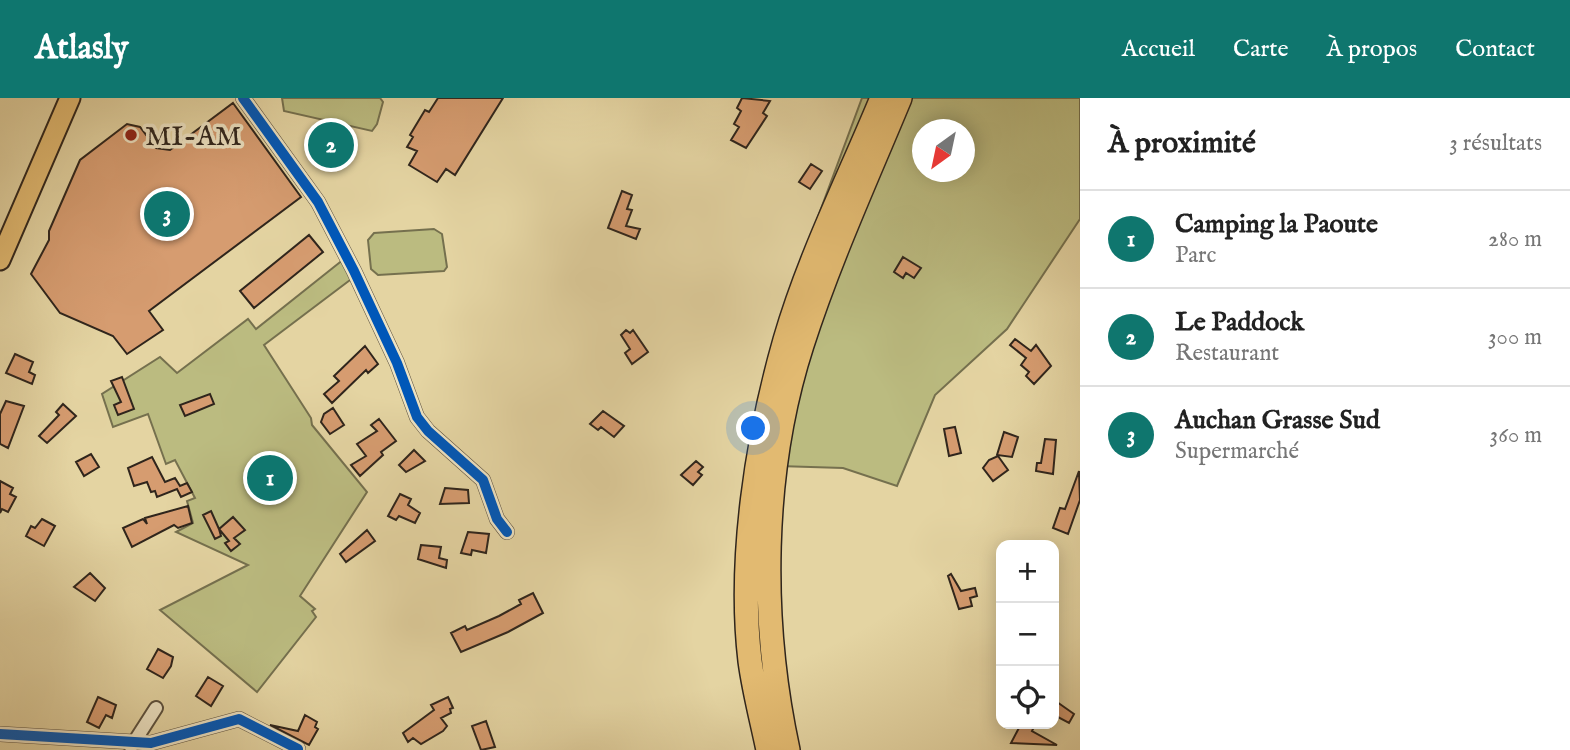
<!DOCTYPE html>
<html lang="fr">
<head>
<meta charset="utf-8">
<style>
	:root { --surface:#fff; --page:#f2f2f2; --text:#222; --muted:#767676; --line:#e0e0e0; --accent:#0f766e }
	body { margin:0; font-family:"IM FELL English",serif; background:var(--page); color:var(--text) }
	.controls { position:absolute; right:21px; bottom:21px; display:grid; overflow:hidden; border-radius:14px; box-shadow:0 4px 18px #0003 }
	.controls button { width:63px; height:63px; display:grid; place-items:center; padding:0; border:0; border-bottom:2px solid var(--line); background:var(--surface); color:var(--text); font:35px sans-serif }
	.compass { position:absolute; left:912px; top:21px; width:63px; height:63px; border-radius:50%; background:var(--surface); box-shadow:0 4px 18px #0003; rotate:213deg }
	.you { position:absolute; left:754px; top:331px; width:24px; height:24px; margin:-18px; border:5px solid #fff; border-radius:50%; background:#1a73e8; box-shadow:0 0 0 10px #1a73e833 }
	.badge { display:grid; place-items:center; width:46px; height:46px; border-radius:50%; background:var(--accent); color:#fff; font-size:23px; font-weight:700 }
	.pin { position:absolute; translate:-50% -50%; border:4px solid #fff; box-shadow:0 2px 7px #0006 }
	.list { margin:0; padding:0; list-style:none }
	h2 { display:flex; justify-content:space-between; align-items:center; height:91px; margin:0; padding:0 28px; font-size:30px }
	h2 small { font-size:23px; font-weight:400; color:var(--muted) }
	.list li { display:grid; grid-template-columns:46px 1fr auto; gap:21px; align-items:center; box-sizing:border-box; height:98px; padding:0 28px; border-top:2px solid var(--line) }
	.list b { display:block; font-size:26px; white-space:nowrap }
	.list p { margin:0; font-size:23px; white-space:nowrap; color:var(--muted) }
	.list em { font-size:23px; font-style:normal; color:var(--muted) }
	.icon { flex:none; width:38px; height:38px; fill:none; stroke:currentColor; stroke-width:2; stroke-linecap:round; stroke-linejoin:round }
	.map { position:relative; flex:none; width:1080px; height:652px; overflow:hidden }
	header { display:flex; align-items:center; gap:42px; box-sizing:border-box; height:98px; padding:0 35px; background:var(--accent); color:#fff }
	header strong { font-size:33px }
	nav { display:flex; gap:38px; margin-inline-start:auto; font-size:24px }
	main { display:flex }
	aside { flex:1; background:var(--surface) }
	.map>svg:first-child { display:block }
	.green { fill:#bbbb80; stroke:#75704e; stroke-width:2; fill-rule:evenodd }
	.building { fill:#d69c70; stroke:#2f251c; stroke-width:2 }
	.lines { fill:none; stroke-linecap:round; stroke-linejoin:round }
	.street-casing { stroke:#5c513e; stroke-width:16 }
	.primary-casing { stroke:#2f251c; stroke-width:23 }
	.highway-casing { stroke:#2f251c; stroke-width:26 }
	.street { stroke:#ede3c3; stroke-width:12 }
	.primary { stroke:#e2ba71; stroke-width:19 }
	.highway { stroke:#e2ba71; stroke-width:23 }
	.cycleway-casing { stroke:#ede3c3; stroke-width:15 }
	.cycleway { stroke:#0057b8; stroke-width:10 }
	.poi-dot { fill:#8f2418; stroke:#ede3c3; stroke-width:2.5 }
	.labels { text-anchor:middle; stroke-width:7; stroke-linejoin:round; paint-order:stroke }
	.poi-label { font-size:28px; fill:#2f251c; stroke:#ede3c3; text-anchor:start }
</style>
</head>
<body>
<header>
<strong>Atlasly</strong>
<nav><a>Accueil</a><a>Carte</a><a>À propos</a><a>Contact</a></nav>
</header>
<main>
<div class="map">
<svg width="1080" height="652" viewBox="0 0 1080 652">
	<rect width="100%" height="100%" fill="#e4d4a2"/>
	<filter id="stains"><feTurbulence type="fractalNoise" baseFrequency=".00286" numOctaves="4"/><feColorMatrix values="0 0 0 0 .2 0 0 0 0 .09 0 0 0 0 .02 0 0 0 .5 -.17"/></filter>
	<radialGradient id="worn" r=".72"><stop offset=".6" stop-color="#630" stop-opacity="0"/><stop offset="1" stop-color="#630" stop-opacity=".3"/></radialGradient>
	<path class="green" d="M282,0H380L383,4L377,26L372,33L284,13Z
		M862,0H1080V121L1007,231L935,297L897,388L843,370L749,367L785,208ZM922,32H964V74H922Z
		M434,131L442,136L447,169L444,173L378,177L371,171L368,142L374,135Z
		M344,161L354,179L264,247L311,320L312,327L367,394L300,498L315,511L312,513L316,519L257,594L160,512L248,467L176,434L193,425L187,403L195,400L175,362L166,366L148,316L113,329L102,296L160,259L177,275L248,221L256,231Z"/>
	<path class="building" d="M438,0H503L455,77L446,71L437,84L409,67L417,53L407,49L413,39L410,37L425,12L429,14Z
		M742,0L770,3L763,15L767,18L746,50L731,42L739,29L734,26L741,13L737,10Z
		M233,5L301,99L149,213L163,232L127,256L113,238L60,215L31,176L49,142V133L80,62L127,26L140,29L156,50L170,52Z
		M318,37L346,42L344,57L316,51Z
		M811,66L822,73L810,91L799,84Z
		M622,93L632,97L627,111L632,112L626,128L640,131L636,141L608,130Z
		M309,137L323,154L254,210L240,193Z
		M903,159L921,170L914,180L906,175L903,180L894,174Z
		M626,232L630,235L633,232L648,254L632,266L625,255L630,251L621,237Z
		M1015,241L1031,253L1036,247L1051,268L1034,286L1026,278L1029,274L1021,267L1026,260L1010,247Z
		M365,248L378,266L368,275L366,272L332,305L324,296L339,283L334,278Z
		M15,256L33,264L29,274L35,277L32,286L6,275Z
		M122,279L134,311L118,317L114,307L121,304L111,283Z
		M210,296L214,306L185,318L180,307Z
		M6,303L24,308L8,350L0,346V316Z
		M63,306L76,318L47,345L39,338L59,317L56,314Z
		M333,310L344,327L330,336L321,324L324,316Z
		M603,313L624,328L614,339L601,329L598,332L590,326Z
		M379,321L396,343L381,354L383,357L360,378L351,367L366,358L357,346L377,333L371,327Z
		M955,329L961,355L949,358L944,331Z
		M1004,334L1018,339L1012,359L997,357Z
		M1045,341L1056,342L1053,376L1036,373L1037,365H1041Z
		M414,352L425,363L406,374L399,367Z
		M91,356L99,369L84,378L76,364Z
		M998,358L1008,372L993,383L983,370L989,362Z
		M152,359L165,384L175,380L180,388L187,385L192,394L181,399L177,391L157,399L155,393L151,394L147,384L134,388L128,370Z
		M696,363L703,369L698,374L702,377L693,387L681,377Z
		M1079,373L1080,402L1068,436L1053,430L1060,410L1065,411Z
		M0,383L13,390L10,396L16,399L8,414L2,411L0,415Z
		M445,390L468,392L469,405L440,406Z
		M400,396L411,401L408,407L420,415L415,425L399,418L396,422L388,418Z
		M188,408L192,425L178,430L174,427L132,449L123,430L143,421L147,426L145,420Z
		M211,413L219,431L233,419L245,432L234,440L240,446L231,453L225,445L229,443L219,431L221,438L215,441L203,417Z
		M42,421L55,428L44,448L26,438L31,428L35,430Z
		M367,432L375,443L346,464L340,456Z
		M468,434L489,436L486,455L472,452L471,457L461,455Z
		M421,447L441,449L439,460L447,462L446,470L418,461Z
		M90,475L105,490L95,503L74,489Z
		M951,476L961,493L975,490L977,498L970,500L972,508L959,511L948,478Z
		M533,495L543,515L508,534L461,554L451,535L465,528L467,532L499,518L521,506L519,502Z
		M158,551L173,559L171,568L163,580L147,571Z
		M208,579L223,588L211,608L196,598Z
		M98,599L116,607L112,620L106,617L99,630L87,624Z
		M448,599L453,610L450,611L451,615L441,620L447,628L443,633L421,646L413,640L408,644L403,635L434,612L431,607Z
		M1057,604L1074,616L1069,625L1054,617Z
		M305,617L317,624L315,629L318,631L309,647L270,627L298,633Z
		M486,623L495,649L481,652L472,628Z
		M1021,626H1029L1034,629L1032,633L1057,647L1011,645Z"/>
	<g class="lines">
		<defs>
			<path id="street" d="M243,0L318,104L354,173L397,265L417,319L428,333L483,382L497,421L507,434
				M0,636L151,645L239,621L298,651
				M131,649L156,610"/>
			<path id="primary" d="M0,162L70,0"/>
			<path id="highway" d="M768,652C762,623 754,593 750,563C738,462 757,340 785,242C809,159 849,80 882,0
				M788,652C760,523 761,374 802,247C829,163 866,82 900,0"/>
		</defs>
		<use href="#street" class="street-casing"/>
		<use href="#primary" class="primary-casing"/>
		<use href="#highway" class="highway-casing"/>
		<use href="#street" class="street"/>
		<use href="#primary" class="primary"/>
		<use href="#highway" class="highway"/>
		<defs>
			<path id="cycleway" d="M243,0L318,104L354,173L397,265L417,319L428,333L483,382L497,421L507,434
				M0,636L151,645L239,621L298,651"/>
		</defs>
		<use href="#cycleway" class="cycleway-casing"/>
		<use href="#cycleway" class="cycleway"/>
	</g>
	<circle class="poi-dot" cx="131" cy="37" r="7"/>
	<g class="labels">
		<g class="poi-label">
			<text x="145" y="47">MI-AM</text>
		</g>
	</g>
	<rect width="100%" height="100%" filter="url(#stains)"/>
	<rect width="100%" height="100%" fill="url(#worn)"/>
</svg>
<div class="controls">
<button>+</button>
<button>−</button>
<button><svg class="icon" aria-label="locate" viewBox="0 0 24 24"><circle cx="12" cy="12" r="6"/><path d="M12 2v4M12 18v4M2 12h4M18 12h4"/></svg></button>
</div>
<svg class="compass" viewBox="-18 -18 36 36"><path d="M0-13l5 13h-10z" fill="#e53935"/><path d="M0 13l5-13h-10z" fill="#767676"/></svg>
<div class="you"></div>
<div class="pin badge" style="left:270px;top:380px">1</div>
<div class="pin badge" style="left:331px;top:47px">2</div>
<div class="pin badge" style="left:167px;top:116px">3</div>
</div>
<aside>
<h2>À proximité<small>3 résultats</small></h2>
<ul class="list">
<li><span class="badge">1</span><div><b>Camping la Paoute</b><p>Parc</p></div><em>280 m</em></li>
<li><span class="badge">2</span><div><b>Le Paddock</b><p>Restaurant</p></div><em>300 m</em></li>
<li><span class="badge">3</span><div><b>Auchan Grasse Sud</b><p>Supermarché</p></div><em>360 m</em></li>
</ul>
</aside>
</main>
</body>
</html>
